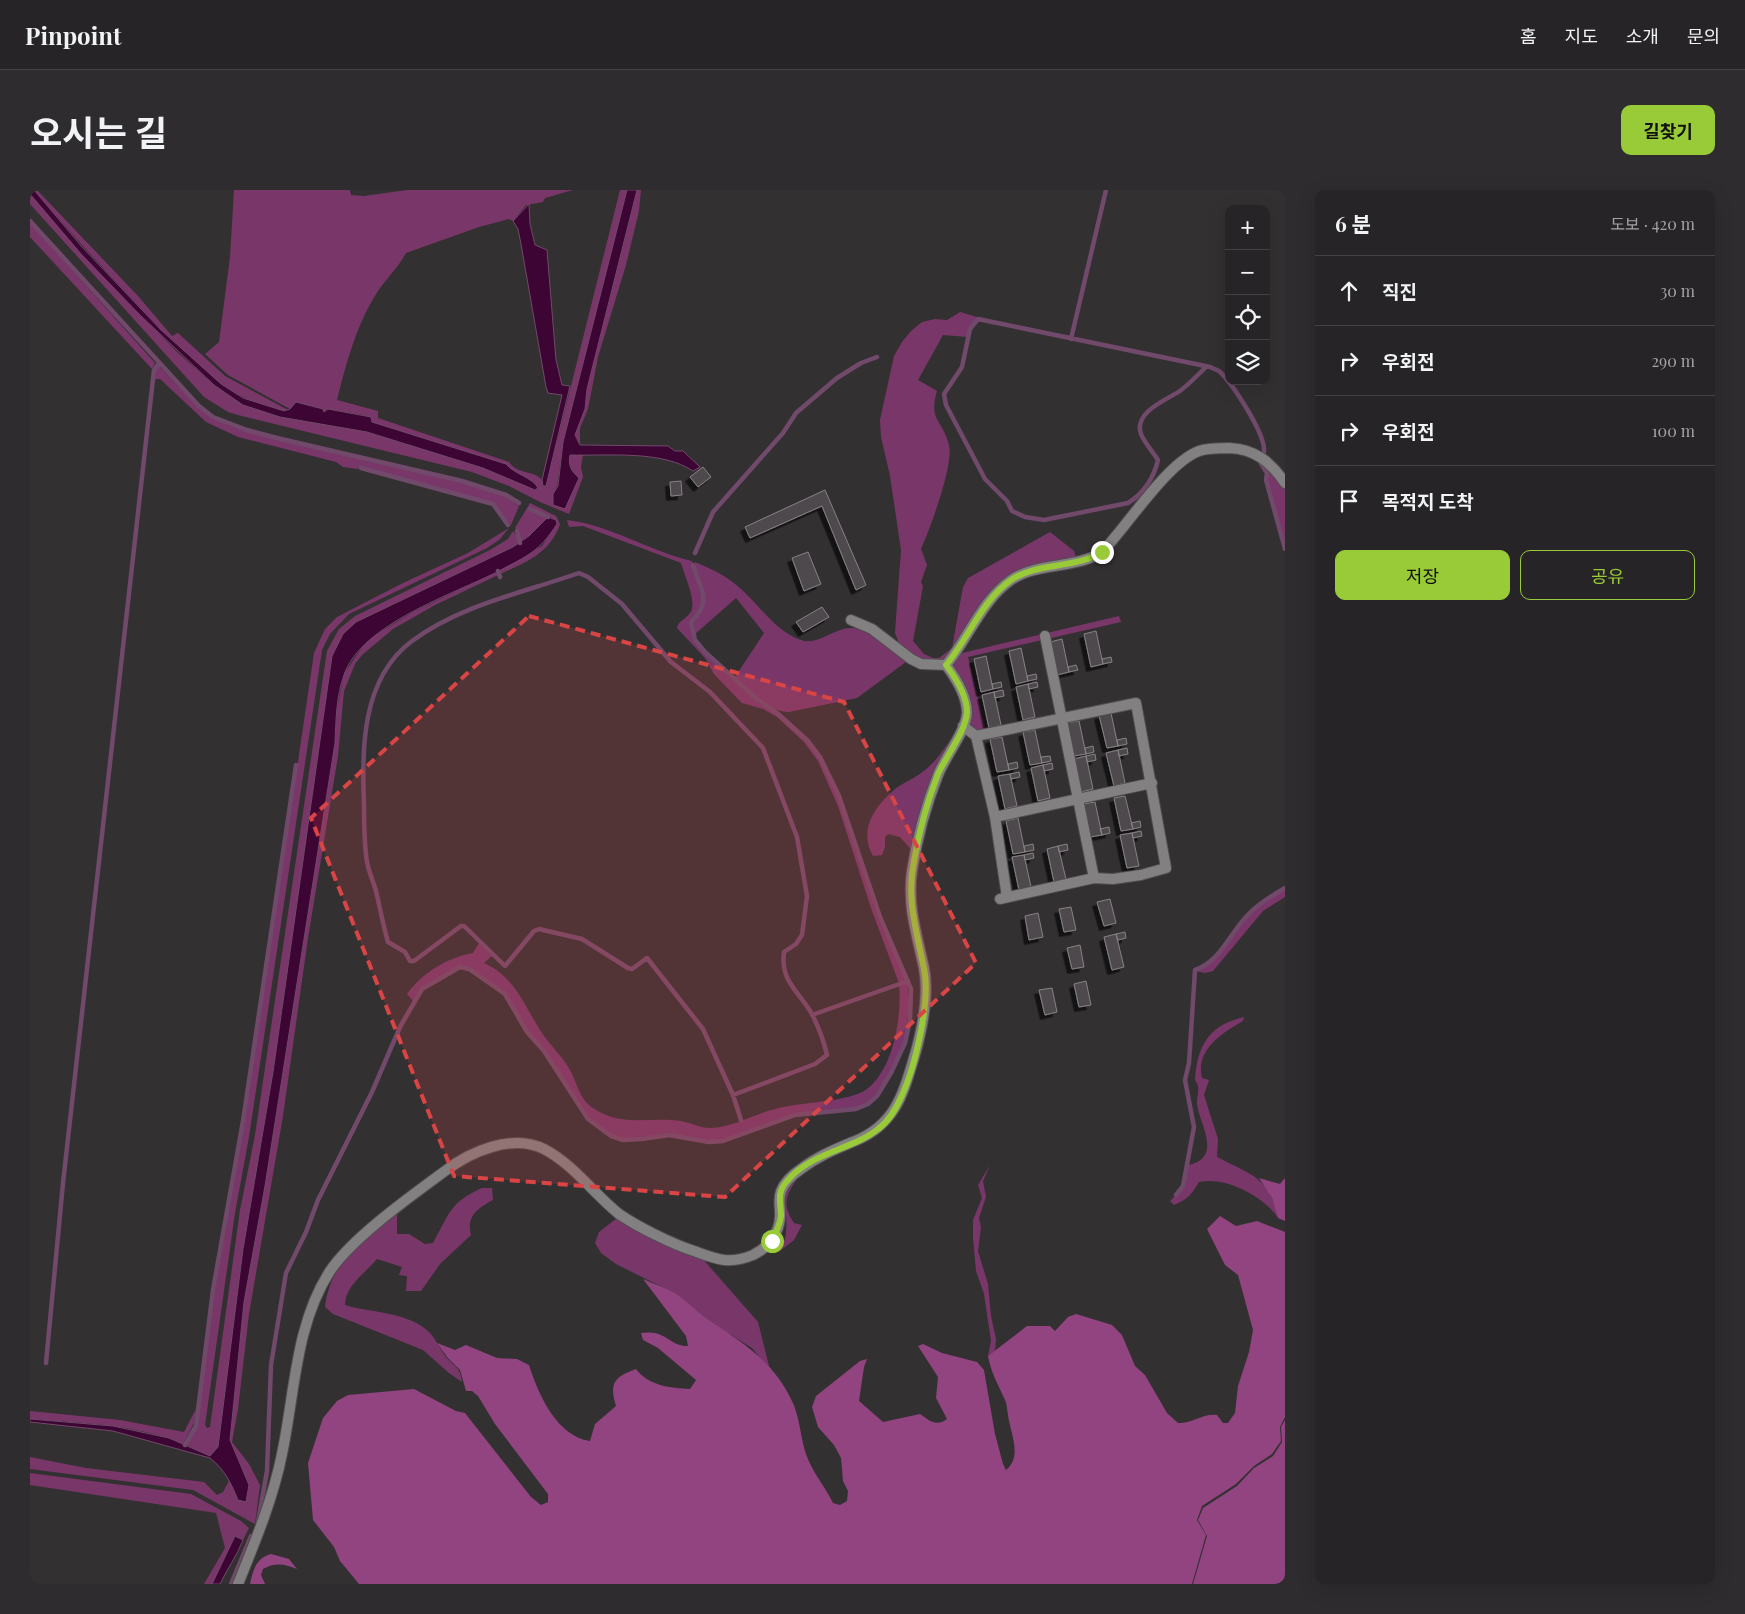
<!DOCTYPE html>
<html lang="ko">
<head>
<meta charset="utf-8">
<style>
	:root { --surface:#262426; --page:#2e2c2e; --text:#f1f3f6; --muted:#a4a4a7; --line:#424143; --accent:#98cb37 }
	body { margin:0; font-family:"Playfair Display","Noto Sans KR",serif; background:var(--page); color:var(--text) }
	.controls { position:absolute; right:15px; top:15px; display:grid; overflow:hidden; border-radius:10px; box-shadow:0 5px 20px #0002 }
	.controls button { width:45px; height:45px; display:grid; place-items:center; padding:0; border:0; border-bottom:1px solid var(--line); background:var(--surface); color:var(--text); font:25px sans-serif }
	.stop { position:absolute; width:15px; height:15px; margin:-11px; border:4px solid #98cb37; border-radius:50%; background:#fff }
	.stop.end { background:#98cb37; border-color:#fff; box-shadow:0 1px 5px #0008 }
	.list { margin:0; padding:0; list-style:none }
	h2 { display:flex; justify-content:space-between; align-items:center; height:65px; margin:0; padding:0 20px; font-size:21px }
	h2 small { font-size:16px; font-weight:400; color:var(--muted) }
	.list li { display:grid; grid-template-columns:32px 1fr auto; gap:15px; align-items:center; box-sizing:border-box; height:70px; padding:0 20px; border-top:1px solid var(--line) }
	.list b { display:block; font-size:19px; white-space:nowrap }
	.list em { font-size:16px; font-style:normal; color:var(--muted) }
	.actions { display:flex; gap:10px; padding:15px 20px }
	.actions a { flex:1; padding:11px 0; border:1px solid var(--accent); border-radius:10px; text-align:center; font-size:18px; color:var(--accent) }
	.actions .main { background:var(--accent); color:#111 }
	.icon { flex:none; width:28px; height:28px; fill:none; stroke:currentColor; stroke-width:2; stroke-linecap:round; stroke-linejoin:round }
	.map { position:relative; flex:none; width:1255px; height:1394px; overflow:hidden; border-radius:10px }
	header { display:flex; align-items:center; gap:30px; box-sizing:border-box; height:70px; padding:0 25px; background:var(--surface); border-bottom:1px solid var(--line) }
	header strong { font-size:24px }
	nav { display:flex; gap:28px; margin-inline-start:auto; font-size:18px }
	.intro { display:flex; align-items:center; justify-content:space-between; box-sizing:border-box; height:120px; padding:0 30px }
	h1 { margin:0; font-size:35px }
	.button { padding:12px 22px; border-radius:10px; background:var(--accent); color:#111; font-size:18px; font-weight:700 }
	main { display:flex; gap:30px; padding:0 30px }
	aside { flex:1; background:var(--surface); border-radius:10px; box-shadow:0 5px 20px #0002 }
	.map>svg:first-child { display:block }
	.green { fill:#793769 }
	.forest { fill:#91447f }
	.water { fill:#3d0533; stroke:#71496a }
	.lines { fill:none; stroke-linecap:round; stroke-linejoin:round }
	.stream { stroke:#71496a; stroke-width:4.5 }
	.building { fill:#4e4a4d; stroke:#878285; filter:url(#shadow) }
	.street-casing { stroke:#504d4f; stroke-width:12 }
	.street { stroke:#828081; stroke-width:10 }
	.route { stroke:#98cb37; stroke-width:6 }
	.marked { fill:#d94545; fill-opacity:0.2; stroke:#d94545; stroke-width:4; stroke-dasharray:10 6; stroke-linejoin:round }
</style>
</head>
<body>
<header>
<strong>Pinpoint</strong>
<nav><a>홈</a><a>지도</a><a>소개</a><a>문의</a></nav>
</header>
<div class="intro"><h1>오시는 길</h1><a class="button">길찾기</a></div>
<main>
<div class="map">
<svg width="1255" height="1394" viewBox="0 0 1255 1394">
	<defs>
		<filter id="shadow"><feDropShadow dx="-4.5" dy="4.5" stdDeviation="0" flood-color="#0009"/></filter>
	</defs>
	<rect width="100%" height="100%" fill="#333032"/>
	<path class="green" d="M4,0H7L108,106L142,146L148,143L195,186L258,220C252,222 245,219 239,217C187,204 139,148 103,110C69,74 36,38 4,0Z
		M204,0H320L321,5L334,6L377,0H543L515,8L513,12L496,15L483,31L479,29L449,37L376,63C369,76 359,86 350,98C327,132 317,171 307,210L348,221V228L479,272C488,285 504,280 512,290C513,292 514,295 516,296L590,0H597L533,252L527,296L523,304L542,282L538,273L540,265H553L551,277L553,287L539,324L510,312L479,296L442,282L208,225L198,222L174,207L0,14V4L52,65L147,162L184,195L213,215L250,227L337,242L453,278L505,300V293L481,280L475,274L341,232L334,225L298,219L294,222L267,212L260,219L198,185L175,164L189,152L200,67Z
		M607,0H611L609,21L596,75L568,167L558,219L550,238V255L545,244L555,219L557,199Z
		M0,33L125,173L122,179L0,47Z
		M930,122L947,127L939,139L938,147L913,145L888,190L907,201C898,231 913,230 919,255C924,274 900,339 891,359L897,375L891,392L893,396L883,451L894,464L903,468H909L922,458L933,397L938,388L1020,342L1044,361L1047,370L984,385L915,470L894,472L870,456L865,443L871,360L860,286L851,247L850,230L864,166L872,152L881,141L892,132L905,129L917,130Z
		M129,176C152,200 170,223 201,236L434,293L476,307L489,316L481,335L463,313L330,276L328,279L313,277L306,272L208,247L176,232L130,189H125L126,180Z
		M1231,272L1255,298V355L1237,290L1238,283Z
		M500,313L526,326L530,334C520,363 497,372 470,384L469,380L512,356L527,334L526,330L500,317L499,319L517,328L499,346L483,357L349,421L302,466L243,882L213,1059L188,1257L180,1266L156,1255L167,1235L185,1100L215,930L284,463L295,439L307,427L373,393L438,363L479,338L469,350L457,358L319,424L300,444L292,460L219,947L205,1023L175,1235L177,1238L180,1237L210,1020L225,945L297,461L309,439L325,426L460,360L478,349L483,341L490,351L489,341L485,338Z
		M537,330C580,335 619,361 662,371C666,401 685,406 660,432L664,451L674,462L727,510L747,524L777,552L790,568L808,606L848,728L876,790L869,793L842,721L808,616L788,571L774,552L747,527L733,519L712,513L706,507L684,484L675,468L647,438C648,431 656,429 660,423C668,414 654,384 651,373L553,336L539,337Z
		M665,372C679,378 693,384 705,394C727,411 744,441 771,450C788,456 805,437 822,438C837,438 864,462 876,472L827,508L759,522C737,522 720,501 705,487L734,443L706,408L664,445L662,433C684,410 672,401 664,375Z
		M466,382L468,385L405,415L363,439L332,465L325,474L314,501L308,566L278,748L253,926L219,1124L208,1219L202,1252L219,1274L230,1295L225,1334L163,1300L0,1279V1267L56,1278L174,1292L187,1305L193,1302L200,1289L208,1310L216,1311L219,1295L200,1250L214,1112L235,996L305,553L307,519L314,484L337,450L383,422Z
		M1089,426L1091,432L938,467L956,541L946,542L938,536L936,499L922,473L928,464Z
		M929,538L884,663L870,647L858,644L855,647V657L852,665L843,666C828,640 845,616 865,599C874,592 886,588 895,580C909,569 918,552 929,538Z
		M1255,699V707L1233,721L1183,781L1175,783L1166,781C1191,773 1199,746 1217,728C1228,715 1241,708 1255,699Z
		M449,753L462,766L454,773C488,788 496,822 517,850C525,860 534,869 540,880C547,893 550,910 563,918C592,938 620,926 651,931C661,933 670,938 680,938C702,938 724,924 745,919C768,912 821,912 837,899C864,878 872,826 869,794L877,792L880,813L874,853L855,894L838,913L825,918L764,924L692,950L679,951L638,944L593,949L582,945L559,929L515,861L497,841L475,803L440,778L430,776L400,792L391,798L384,812L377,804C393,782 417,768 443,763Z
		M1214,827L1213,831C1192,843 1165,860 1172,888L1179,890L1174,905L1188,949L1187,967C1221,985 1239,986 1248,1028C1234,1006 1195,986 1169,992C1162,1004 1157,1010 1144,1015L1140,1011L1154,997L1159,975C1194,967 1168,932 1167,913C1167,904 1171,898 1165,890C1167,857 1178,835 1214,827Z
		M960,975L953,991L956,1007L949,1028L951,1037L948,1061L958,1094L961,1126L966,1149L965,1161L958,1166L961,1151L954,1104L946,1081L943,1048V1030L952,1008L948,995Z
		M771,982C759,1003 749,1010 764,1033L772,1035L764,1050L750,1061C752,1055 756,1049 756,1042C759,1013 744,1007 771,982Z
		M452,998H462L463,1010C448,1018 436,1026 441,1045L410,1074L391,1101H376L377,1086L369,1085L372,1077L347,1069C335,1083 315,1096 315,1115C341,1123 379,1122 399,1142C406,1149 410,1159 416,1167C426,1178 430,1177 432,1192L419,1183L393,1160L303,1124L295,1117C300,1071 334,1051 367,1024V1044H379L395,1054L403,1053C420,1023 419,1013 452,998Z
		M587,1028L672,1068L728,1132L740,1180L722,1158L682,1133L646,1104L586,1074L571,1063L565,1053L569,1042Z
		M166,1219L164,1233L153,1254C106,1234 51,1233 0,1229V1221L90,1230L154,1242Z
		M0,1283L161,1304L211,1331L219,1338L213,1350L205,1346L184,1391L182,1394H174L195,1358L186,1323L0,1295Z"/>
	<path class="forest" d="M1229,988L1250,994L1255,988V1031L1248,1028L1242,1008Z
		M1190,1026L1206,1036L1227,1031L1255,1042V1227L1250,1237L1251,1251L1242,1264L1224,1276L1206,1294L1172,1316L1167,1330L1176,1345L1162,1394H329L310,1371L304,1357L283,1330L278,1273L293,1228L307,1211L318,1205L384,1199L426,1221L435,1223L501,1307L511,1315L518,1312V1304L465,1234L448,1206L442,1201H436L430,1180L417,1167L407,1153L425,1160L436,1155L467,1168L487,1169L499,1175C508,1203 526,1246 560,1251L565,1234L586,1216C579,1193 584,1187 606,1179C619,1196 640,1198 660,1199L666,1190L628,1158L613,1150L611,1143C637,1139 638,1156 658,1156L656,1146L613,1089C624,1094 637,1098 648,1105C660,1114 671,1125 683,1133C715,1154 744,1173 761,1209C770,1226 770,1246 776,1264C782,1282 795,1296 803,1313L810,1315L817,1311L818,1301L813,1291L811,1268L804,1255L788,1237L782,1217L786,1206L830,1171L837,1169L834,1177L829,1211L853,1232L890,1224C900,1231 906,1237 917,1229L906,1208L908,1187L888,1156L893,1154L912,1163L947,1172L954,1180L965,1244L973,1274L976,1280C993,1267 980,1242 978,1225C977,1220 977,1214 975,1210C968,1194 961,1183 958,1166L997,1136H1020L1025,1141L1038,1127L1046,1124L1082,1135L1092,1145L1105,1176L1115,1185L1137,1223L1148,1233C1161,1234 1173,1223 1187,1225L1193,1233H1198L1205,1223L1208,1196L1219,1162L1223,1140L1208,1085L1195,1075L1177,1039Z
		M1255,1230V1394H1163L1177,1346L1168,1330L1173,1318L1207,1296L1224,1278L1243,1266L1252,1252L1251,1237Z
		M241,1364L259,1369L267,1379C255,1374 245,1372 233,1379L231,1385L235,1394H220C223,1380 226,1368 241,1364Z"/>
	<path class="water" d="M0,0H4L52,57L131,140L191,194L213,208L254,221L260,219L266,212L293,219L294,222L298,219L341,227L342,232L476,274C484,284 502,287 508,298L505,300L453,278L337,242L250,227L213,215L184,195L110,125L52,65L0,4Z
		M597,0H607L557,199L555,219L545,245L550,255L638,256L645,261H653L670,277L663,281C632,260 578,266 540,265C538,275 541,281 549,288L535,319L523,315V304L528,296L533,252Z
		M499,14L500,34L505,55L517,60L526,170L532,195L540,196L516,296H513L512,290L532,205L518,203L516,197L491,54L488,39L483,31Z
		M518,327L526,330L527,334C508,363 498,365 469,381C424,404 331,434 314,485C306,507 306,530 305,553L235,996L214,1112L200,1250L219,1295L216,1312L208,1310C201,1293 195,1280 180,1268L83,1241L0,1232V1229L83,1236L139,1248L180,1266L188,1257L213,1059L243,882L302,466L313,444L326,432L483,357L499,346Z
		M205,1346L213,1350C207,1366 197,1379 190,1394H182Z"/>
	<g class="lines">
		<path class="stream" d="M0,31L169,216L183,227L217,240L247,248L432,291L476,305L489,313
			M1041,149L1076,0
			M1176,177C1168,185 1159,194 1150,201C1138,209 1103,222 1111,244C1114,252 1123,262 1128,270C1124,288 1113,304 1098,313L1014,330L995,327L982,321L977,311L955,289L916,215L914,204L932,177L940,139L948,129L1180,177L1189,181C1202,193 1236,244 1234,262
			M1230,272L1237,283L1236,290L1255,359
			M331,278L463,314L478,335
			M500,319L518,327
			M487,341L490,353
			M665,363L683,322L753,243L766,223L807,188L831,173L847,167
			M468,381L470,387
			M782,825L878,791
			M703,905L785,874L797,865C794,852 788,836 782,824C769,801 750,792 754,762L766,754L772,745L777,706L767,647L733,558L680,502L641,472L592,414L558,387L549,383C492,403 431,415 382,451C331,489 332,559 334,615C334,634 334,653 337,672C339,682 343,691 346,701C350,718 353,735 358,752L375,762L380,771H384L431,736H434L475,776L504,741L509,739L552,749L598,778L602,779L617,768L673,839L703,905L711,930
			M1146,1005L1153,996L1164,937L1155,890L1159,873L1165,780C1189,772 1198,747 1215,728C1226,715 1240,707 1255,698
			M16,1173L33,993L124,180L129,173
			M155,1255L166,1236L183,1100L213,931L266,575
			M228,1332L237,1281L241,1175L256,1083L276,1042L288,1010L342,902L370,837L392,799L430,777L439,779L475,804L497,842L514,861L558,929L581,946L593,950L612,949L639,945L679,952L693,951L765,925L826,919L838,914L847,906L861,883L875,853L880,830L881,799L850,727L809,606L790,567L778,551L747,523L727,509L675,462L665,450L661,432C683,410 671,401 663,375
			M201,1394L221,1346"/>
	</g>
	<path class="building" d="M673,277L681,287L668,297L660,287Z
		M651,291L652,305L641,306L640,292Z
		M795,300L836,395L826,400L792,316L720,348L715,337Z
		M778,362L791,394L774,401L762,368Z
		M792,417L799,427L773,442L766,432Z
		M1066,441L1073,474L1061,477L1054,444Z
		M1032,449L1039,482L1027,485L1020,452Z
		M991,458L998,491L986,494L979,461Z
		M956,466L963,499L951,502L944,469Z
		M1081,467L1082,472L1073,474L1072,469Z
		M1046,475L1048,480L1039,482L1038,477Z
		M1006,484L1007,489L998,491L997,486Z
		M971,492L972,497L963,499L962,494Z
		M1007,492L1008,497L999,499L998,494Z
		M998,494L1005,527L993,530L986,497Z
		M973,500L974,506L965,508L964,502Z
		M964,502L971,535L959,538L952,505Z
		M1081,523L1088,556L1077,558L1069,525Z
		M1049,531L1056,564L1044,566L1037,533Z
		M1005,540L1012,573L1000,575L993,542Z
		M972,547L979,580L967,582L960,549Z
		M1096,548L1097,554L1088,556L1087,550Z
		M1063,556L1064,562L1056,564L1055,558Z
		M1097,558L1098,564L1089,566L1088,560Z
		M1088,560L1095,593L1084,596L1076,563Z
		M1065,564L1066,570L1057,572L1056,566Z
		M1020,566L1021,571L1012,573L1011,567Z
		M1056,566L1063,599L1051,602L1044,569Z
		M987,572L988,578L979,580L978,574Z
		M1022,573L1023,579L1014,581L1013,575Z
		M1013,575L1020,608L1008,611L1001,578Z
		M989,582L990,587L981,589L980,584Z
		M980,584L987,616L975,619L968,586Z
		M1095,606L1103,639L1091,641L1084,608Z
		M1065,612L1072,645L1060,647L1053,614Z
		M988,628L995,662L983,664L976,631Z
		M1110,631L1111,637L1103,639L1101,633Z
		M1079,637L1080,643L1072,645L1070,639Z
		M1111,641L1112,646L1103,648L1102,643Z
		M1102,643L1109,676L1097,678L1090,645Z
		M1003,654L1004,660L995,662L994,656Z
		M1037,654L1038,660L1029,662L1028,656Z
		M1028,656L1036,689L1024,692L1017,659Z
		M1003,663L1004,668L995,670L994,665Z
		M994,665L1001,697L989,700L982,667Z
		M1080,709L1086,733L1074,736L1067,712Z
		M1041,717L1046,740L1034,742L1029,719Z
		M1008,723L1013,747L999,750L995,726Z
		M1095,742L1096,748L1088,750L1086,744Z
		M1086,744L1094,777L1082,780L1074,747Z
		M1050,755L1054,777L1042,779L1037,758Z
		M1056,791L1061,815L1049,817L1044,794Z
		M1022,798L1027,822L1015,825L1009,800Z"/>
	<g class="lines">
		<defs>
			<path id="street" d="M821,430L842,439L881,469L891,474L916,475C938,449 952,410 981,390C1007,372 1046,379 1072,362C1098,335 1137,273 1169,261C1178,258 1189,258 1199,258C1225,259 1241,272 1255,293
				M1015,446L1064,688
				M933,536L946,546L1106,513L1136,678L1111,685L1083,689L1064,688L970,709
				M946,546L965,627L977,707
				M965,627L1122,593
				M208,1394C225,1352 243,1309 252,1264C265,1203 265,1135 300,1081C322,1048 381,1006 415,981C440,962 482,943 514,959C543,974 564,1004 589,1024C608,1037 642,1054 664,1061C686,1069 699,1075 723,1065C738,1058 751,1042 750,1023C750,1015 748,1010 751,1001C755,991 762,985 771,979C788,966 806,959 825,951C867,934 874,901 886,861C893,835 899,804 894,778C887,745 877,715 882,681C887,649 896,615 908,585C915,567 936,541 937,523C937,506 925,487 916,475"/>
		</defs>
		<use href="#street" class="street-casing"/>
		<use href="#street" class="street"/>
	</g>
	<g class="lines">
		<path class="route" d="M742,1051C745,1044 750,1035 751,1026C751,1013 746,1003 757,991C781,962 822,960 848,939C859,931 867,917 872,905C885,877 901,810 894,779C887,742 876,710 884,671C889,642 897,612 908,584C916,566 936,541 937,522C937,506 925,487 916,475C938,449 952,410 981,390C1007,372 1046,379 1072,362"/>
	</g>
	<path class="marked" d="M499,426L814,512L946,773L695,1007L424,986L281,628Z"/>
</svg>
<div class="controls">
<button>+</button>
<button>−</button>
<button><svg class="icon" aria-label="locate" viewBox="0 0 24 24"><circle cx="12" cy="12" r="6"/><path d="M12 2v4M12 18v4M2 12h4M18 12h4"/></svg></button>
<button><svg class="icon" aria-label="layers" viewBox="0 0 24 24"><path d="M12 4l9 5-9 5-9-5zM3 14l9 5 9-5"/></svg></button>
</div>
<div class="stop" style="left:742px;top:1051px"></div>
<div class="stop end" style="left:1072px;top:362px"></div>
</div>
<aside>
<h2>6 분<small>도보 · 420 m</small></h2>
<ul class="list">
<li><svg class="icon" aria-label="ahead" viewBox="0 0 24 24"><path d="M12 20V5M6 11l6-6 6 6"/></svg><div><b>직진</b></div><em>30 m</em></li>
<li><svg class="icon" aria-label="right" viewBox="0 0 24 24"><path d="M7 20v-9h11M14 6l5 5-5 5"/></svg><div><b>우회전</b></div><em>290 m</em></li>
<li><svg class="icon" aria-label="right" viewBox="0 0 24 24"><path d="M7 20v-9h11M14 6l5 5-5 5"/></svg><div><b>우회전</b></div><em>100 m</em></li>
<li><svg class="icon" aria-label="arrive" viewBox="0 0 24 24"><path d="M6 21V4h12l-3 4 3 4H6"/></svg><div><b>목적지 도착</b></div></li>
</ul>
<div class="actions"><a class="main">저장</a><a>공유</a></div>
</aside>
</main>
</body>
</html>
